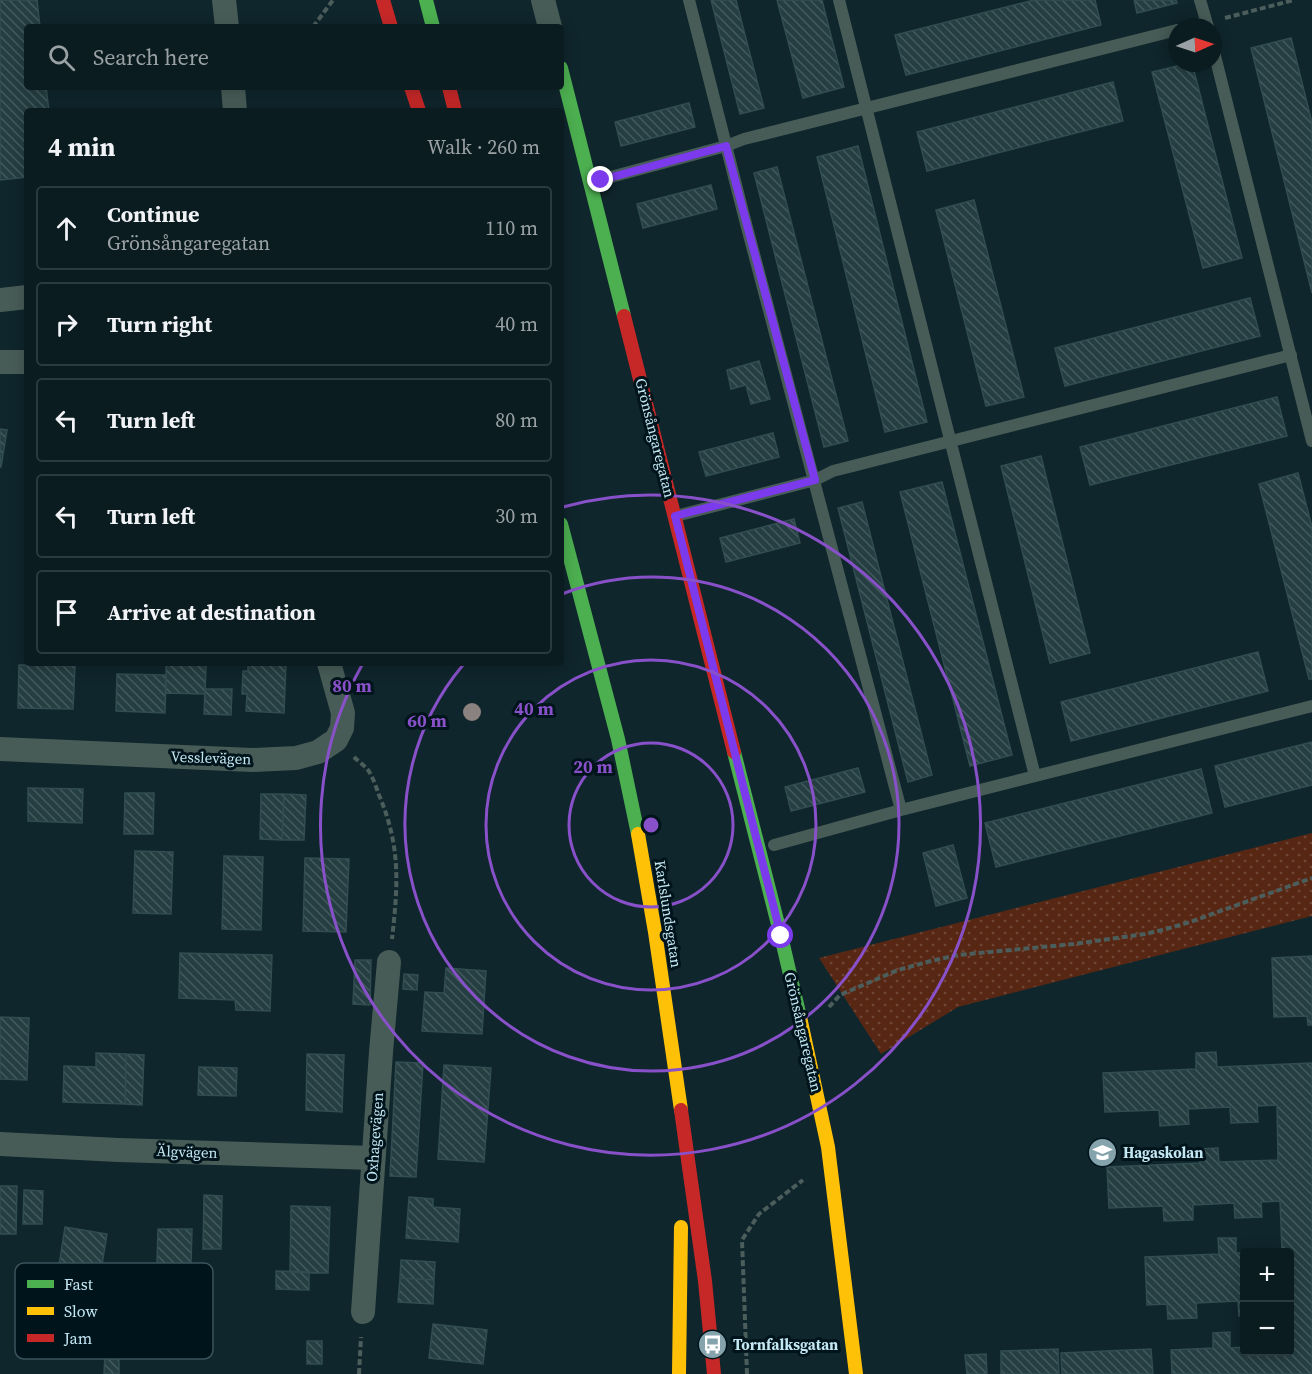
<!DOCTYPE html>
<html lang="en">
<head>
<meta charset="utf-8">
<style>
	:root { --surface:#0b1c21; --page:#19292e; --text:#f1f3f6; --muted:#9aa1a5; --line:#2b3a3f }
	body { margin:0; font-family:"Source Serif 4",serif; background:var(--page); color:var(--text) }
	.controls { position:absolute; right:18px; bottom:18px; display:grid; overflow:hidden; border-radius:6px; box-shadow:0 3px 15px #0003 }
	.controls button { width:54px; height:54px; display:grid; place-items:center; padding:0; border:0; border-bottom:2px solid var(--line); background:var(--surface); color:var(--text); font:30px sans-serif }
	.compass { position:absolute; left:1168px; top:18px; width:54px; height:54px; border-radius:50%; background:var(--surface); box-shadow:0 3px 15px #0003; rotate:87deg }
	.stop { position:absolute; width:18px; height:18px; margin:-14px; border:4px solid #7c3aed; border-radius:50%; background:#fff }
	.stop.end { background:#7c3aed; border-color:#fff; box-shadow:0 2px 6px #0008 }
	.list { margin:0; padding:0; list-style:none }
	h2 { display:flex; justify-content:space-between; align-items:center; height:78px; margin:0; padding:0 24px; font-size:26px }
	h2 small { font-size:20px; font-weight:400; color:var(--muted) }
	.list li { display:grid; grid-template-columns:39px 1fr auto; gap:18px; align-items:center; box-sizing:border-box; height:84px; margin:0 12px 12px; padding:0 12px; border:2px solid var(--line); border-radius:6px }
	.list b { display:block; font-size:22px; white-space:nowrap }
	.list p { margin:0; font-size:20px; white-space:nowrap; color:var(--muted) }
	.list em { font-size:20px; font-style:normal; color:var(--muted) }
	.icon { flex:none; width:33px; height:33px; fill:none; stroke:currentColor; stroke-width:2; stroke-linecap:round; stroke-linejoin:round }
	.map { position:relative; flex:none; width:1312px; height:1374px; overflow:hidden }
	.search { position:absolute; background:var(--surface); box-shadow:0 3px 15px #0003; left:24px; top:24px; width:540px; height:66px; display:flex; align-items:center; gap:15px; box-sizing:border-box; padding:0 21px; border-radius:6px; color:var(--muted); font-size:22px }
	.panel { position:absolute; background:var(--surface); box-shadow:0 3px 15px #0003; left:24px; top:108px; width:540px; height:558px; border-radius:6px }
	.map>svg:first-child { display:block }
	.park { fill:url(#park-dots) }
	.building { fill:url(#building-back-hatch); stroke:#314d51; stroke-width:1.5 }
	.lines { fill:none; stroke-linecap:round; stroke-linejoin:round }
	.path { stroke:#4c5e5c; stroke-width:4; stroke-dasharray:6 3; stroke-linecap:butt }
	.lane { stroke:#485c57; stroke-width:12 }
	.street { stroke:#485c57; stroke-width:24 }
	.fast { stroke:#4caf50; stroke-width:14 }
	.slow { stroke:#ffc107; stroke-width:14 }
	.jam { stroke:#c62828; stroke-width:14 }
	.tree { fill:#89827f }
	.route { stroke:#7c3aed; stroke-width:8 }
	.ring { fill:none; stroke:#8951c9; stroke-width:3 }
	.labels { text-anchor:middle; stroke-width:6; stroke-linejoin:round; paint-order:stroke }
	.street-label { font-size:15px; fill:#c3e7f3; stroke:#00141b }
	.poi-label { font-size:15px; font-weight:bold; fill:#c3e7f3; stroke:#00141b; text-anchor:start }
	.key { fill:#00141b; stroke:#3a535c; stroke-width:1.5 }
	.key-label { font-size:16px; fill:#c3e7f3 }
	.centre { fill:#8951c9; stroke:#00141b; stroke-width:3 }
	.ring-label { font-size:18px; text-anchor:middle; font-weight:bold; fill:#8951c9; stroke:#00141b; stroke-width:6; stroke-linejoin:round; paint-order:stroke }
</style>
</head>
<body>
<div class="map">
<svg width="1312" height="1374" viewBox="0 0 1312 1374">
	<defs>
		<pattern id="park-dots" width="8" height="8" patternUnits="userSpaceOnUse" patternTransform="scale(1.5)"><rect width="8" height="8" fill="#572714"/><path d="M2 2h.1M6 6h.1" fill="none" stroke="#6e4637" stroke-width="1.8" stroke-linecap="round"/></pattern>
		<pattern id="building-back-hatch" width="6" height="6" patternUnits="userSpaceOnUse" patternTransform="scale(1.5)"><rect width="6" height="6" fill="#253e42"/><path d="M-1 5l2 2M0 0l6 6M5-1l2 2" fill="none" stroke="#435a5e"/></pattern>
	</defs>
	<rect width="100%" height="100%" fill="#0f262c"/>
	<path class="park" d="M1312,833V916L958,1007L881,1054L819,958Z"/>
	<path class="building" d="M0,0H37L40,27H27V87H46L49,111H27V177L0,180Z
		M711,0H736L764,108L740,114Z
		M777,0H822L844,87L803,98Z
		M1034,0H1095L1101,25L906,75L895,35Z
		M1134,0H1176L1177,3L1137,13Z
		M1291,38L1312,123V293L1251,48Z
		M1189,63H1192L1242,258L1203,268L1152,72Z
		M1113,82L1123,121L927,171L917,132Z
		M689,103L695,127L621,146L615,122Z
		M858,146L927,422L885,432L817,157Z
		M777,167L848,441L824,447L754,173Z
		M711,185L717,209L643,228L637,204Z
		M974,200L1024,397L986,406L936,210Z
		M1250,298L1260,336L1065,386L1055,348Z
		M759,361L770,399L751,404L746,385L731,389L727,370Z
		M1277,397L1287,436L1090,485L1080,447Z
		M0,429L7,430L1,467H0Z
		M773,433L779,457L706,476L699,452Z
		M1041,456L1090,653L1050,663L1001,466Z
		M1298,473L1312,527V679H1309L1259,484Z
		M942,482L1012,755L970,766L900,492Z
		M862,502L932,775L908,782L838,508Z
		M794,519L800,543L726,562L720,538Z
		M1258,652L1268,691L1071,741L1061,702Z
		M248,663H286L284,713L246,711L247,694H242L243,671H248Z
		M166,664L206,665L205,694L166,693Z
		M19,665L75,666L73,709L18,708Z
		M117,674L166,675L165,713L116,711Z
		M205,689H232L231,715L204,714Z
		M1312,742V785L1225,807L1215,766Z
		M858,768L865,792L791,811L785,787Z
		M1201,769L1212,813L996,867L985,823Z
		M28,788L83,789L82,823L28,821Z
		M125,793H154L153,834H124Z
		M261,794H284L282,840L260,839Z
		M284,794L306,795L304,840H282Z
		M953,845L967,898L936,906L923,853Z
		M135,851L173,852L171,914L133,913Z
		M224,856L263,857L261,930L222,929Z
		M305,858L349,859L346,932L303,931Z
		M180,953L272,955L270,1011L236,1010L235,1000L179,998Z
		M1312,956V1025H1308L1307,1016L1274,1017L1272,958Z
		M355,960H371L370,1005L353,1004Z
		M446,968L486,971L482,1034L422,1031L425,992L444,993Z
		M404,974L418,975L417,990L403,989Z
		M0,1017L29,1018L27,1080L0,1079Z
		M1216,1052L1217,1067L1312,1063V1374H1172L1171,1350L1213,1348V1333L1230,1332V1348L1244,1347V1352H1290V1252H1245L1282,1251L1280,1201L1261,1202L1262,1217L1235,1218L1234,1203L1193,1205V1220L1164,1221L1163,1206L1109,1208L1107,1167L1200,1163L1199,1149L1218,1148L1219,1162L1278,1160L1277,1105L1257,1106L1258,1122L1231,1123L1230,1107L1188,1109L1189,1124L1160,1126L1159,1110L1105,1112L1103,1073L1196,1069V1053Z
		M96,1053L126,1054L125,1104L63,1102L64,1066L96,1067Z
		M126,1054L144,1055L142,1105L125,1104Z
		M307,1054L344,1055L342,1112L306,1110Z
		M396,1062L423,1063L416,1177L390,1176Z
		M444,1065L491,1068L484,1162L438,1159Z
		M199,1067L237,1068L236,1096L198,1095Z
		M0,1186H17L16,1234H0Z
		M24,1190L43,1191L42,1224H23Z
		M204,1195L222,1196L221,1249H203Z
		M409,1197L433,1199V1207L460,1209L458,1242L406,1238Z
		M291,1206L330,1207L328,1273L290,1272Z
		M65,1227L107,1234L101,1271L92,1270L89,1292L69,1289L72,1267L59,1265Z
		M158,1229H192L190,1298L156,1297Z
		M1218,1238H1236V1253H1244V1316H1239L1238,1301L1196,1303L1197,1318L1168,1319L1167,1304L1147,1305L1145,1257L1219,1254Z
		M401,1260L435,1262L434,1280L400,1278Z
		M276,1271L309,1272V1290L276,1289Z
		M400,1278L434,1280L433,1304L398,1302Z
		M433,1324L487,1330L483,1364L429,1358Z
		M307,1341H322V1364H307Z
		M1058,1349L1059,1374H1001V1351Z
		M1151,1349L1153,1374H1062L1061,1353Z
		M986,1354L987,1374H967L965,1355Z
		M105,1355H119V1374H104Z"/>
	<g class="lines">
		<path class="path" d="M1225,18L1294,0
			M313,27L333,0
			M354,757C358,761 364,765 368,770C373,777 376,787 379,795C401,847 398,885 392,939
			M829,1007L840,995L898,970L931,961L958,955L1074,944L1145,934L1166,929L1190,922L1312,878
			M359,1374L361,1337
			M747,1374L742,1240L759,1214L803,1180"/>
		<path class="lane" d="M689,0L744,216L901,810
			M839,0L1035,776
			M1200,0L1208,27
			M1188,27L1206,22
			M1213,48L1312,441
			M592,182L726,146L744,139L1177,30
			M676,516L815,480L833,471L1291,355
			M774,845L901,810L1312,706"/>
		<path class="street" d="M224,0L227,27
			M543,0L550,27
			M233,87L235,111
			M0,300L27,297
			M0,362H27
			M0,749L252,760L296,758L318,752L336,740L342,728L343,713L329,663
			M0,1144L118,1150L373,1158
			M363,1312L381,1052L389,962"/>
		<path class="fast" d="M426,0L433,27
			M561,68L624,316
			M561,524L618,739L638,834
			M734,752L781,936L800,1017"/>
		<path class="slow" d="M638,834L655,932L681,1110
			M800,1017L828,1147L856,1374
			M679,1374L681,1227"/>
		<path class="jam" d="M383,0L391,27
			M411,87L419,111
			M449,87L455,111
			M624,316L734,752
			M681,1110L705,1281L714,1374"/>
	</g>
	<circle class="tree" cx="472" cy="712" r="9"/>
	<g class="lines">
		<path class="route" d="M601,180L726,146L815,480L675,516L781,936"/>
	</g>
	<g class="ring">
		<circle cx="651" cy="825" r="82"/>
		<circle cx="651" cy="825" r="165"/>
		<path d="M562 594A247 247 0 1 1 463 665"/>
		<path d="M563 507A330 330 0 1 1 362 665"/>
	</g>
	<defs>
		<symbol id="school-disc" viewBox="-11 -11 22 22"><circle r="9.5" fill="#84a3ad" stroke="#00141b"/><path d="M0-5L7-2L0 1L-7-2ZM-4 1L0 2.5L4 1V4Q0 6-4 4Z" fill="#fff"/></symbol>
		<symbol id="bus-disc" viewBox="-11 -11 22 22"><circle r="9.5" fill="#84a3ad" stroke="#00141b"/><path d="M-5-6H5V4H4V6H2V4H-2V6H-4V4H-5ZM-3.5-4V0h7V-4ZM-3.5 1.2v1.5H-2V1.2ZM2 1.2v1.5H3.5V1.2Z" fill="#fff"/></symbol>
	</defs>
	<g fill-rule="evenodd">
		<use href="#school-disc" x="1086" y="1136" width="33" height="33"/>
		<use href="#bus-disc" x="696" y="1328" width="33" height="33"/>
	</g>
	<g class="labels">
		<g class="street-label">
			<text transform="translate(655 438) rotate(76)" y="5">Grönsångaregatan</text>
			<text transform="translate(211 758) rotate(2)" y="5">Vesslevägen</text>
			<text transform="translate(668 914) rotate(81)" y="5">Karlslundsgatan</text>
			<text transform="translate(803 1032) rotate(77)" y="5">Grönsångaregatan</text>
			<text transform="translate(375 1137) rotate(-86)" y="5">Oxhagevägen</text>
			<text transform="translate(187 1152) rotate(2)" y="5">Älgvägen</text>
		</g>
		<g class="poi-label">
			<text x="1123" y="1158">Hagaskolan</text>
			<text x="733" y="1350">Tornfalksgatan</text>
		</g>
	</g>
	<rect x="15" y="1263" width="198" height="96" rx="9" class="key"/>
	<rect x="27" y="1280" width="27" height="8" fill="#4caf50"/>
	<rect x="27" y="1307" width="27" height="8" fill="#ffc107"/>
	<rect x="27" y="1334" width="27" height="8" fill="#c62828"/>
	<g class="key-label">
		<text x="64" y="1290">Fast</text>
		<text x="64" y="1317">Slow</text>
		<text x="64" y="1344">Jam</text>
	</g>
	<circle cx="651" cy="825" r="9" class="centre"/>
	<g class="ring-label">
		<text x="352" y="692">80 m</text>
		<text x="534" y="715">40 m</text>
		<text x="427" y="727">60 m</text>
		<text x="593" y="773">20 m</text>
	</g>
</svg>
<div class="controls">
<button>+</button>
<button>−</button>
</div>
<svg class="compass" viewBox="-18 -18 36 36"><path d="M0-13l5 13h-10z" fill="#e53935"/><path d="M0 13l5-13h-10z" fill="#9aa1a5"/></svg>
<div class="stop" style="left:781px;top:936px"></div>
<div class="stop end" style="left:601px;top:180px"></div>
<div class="search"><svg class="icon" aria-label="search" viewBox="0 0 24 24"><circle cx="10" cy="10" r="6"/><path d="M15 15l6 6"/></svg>Search here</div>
<section class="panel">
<h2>4 min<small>Walk · 260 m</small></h2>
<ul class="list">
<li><svg class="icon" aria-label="ahead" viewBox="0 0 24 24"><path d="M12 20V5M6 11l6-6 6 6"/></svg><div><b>Continue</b><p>Grönsångaregatan</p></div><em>110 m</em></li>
<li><svg class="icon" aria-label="right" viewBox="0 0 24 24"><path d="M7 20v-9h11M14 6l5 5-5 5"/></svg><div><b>Turn right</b></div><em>40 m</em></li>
<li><svg class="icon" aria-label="left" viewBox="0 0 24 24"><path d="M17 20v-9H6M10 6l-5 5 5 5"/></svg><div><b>Turn left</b></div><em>80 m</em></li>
<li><svg class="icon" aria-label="left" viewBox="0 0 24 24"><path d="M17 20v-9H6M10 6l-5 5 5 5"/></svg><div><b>Turn left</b></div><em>30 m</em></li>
<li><svg class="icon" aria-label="arrive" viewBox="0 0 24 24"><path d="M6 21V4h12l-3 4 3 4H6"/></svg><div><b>Arrive at destination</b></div></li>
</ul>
</section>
</div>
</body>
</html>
